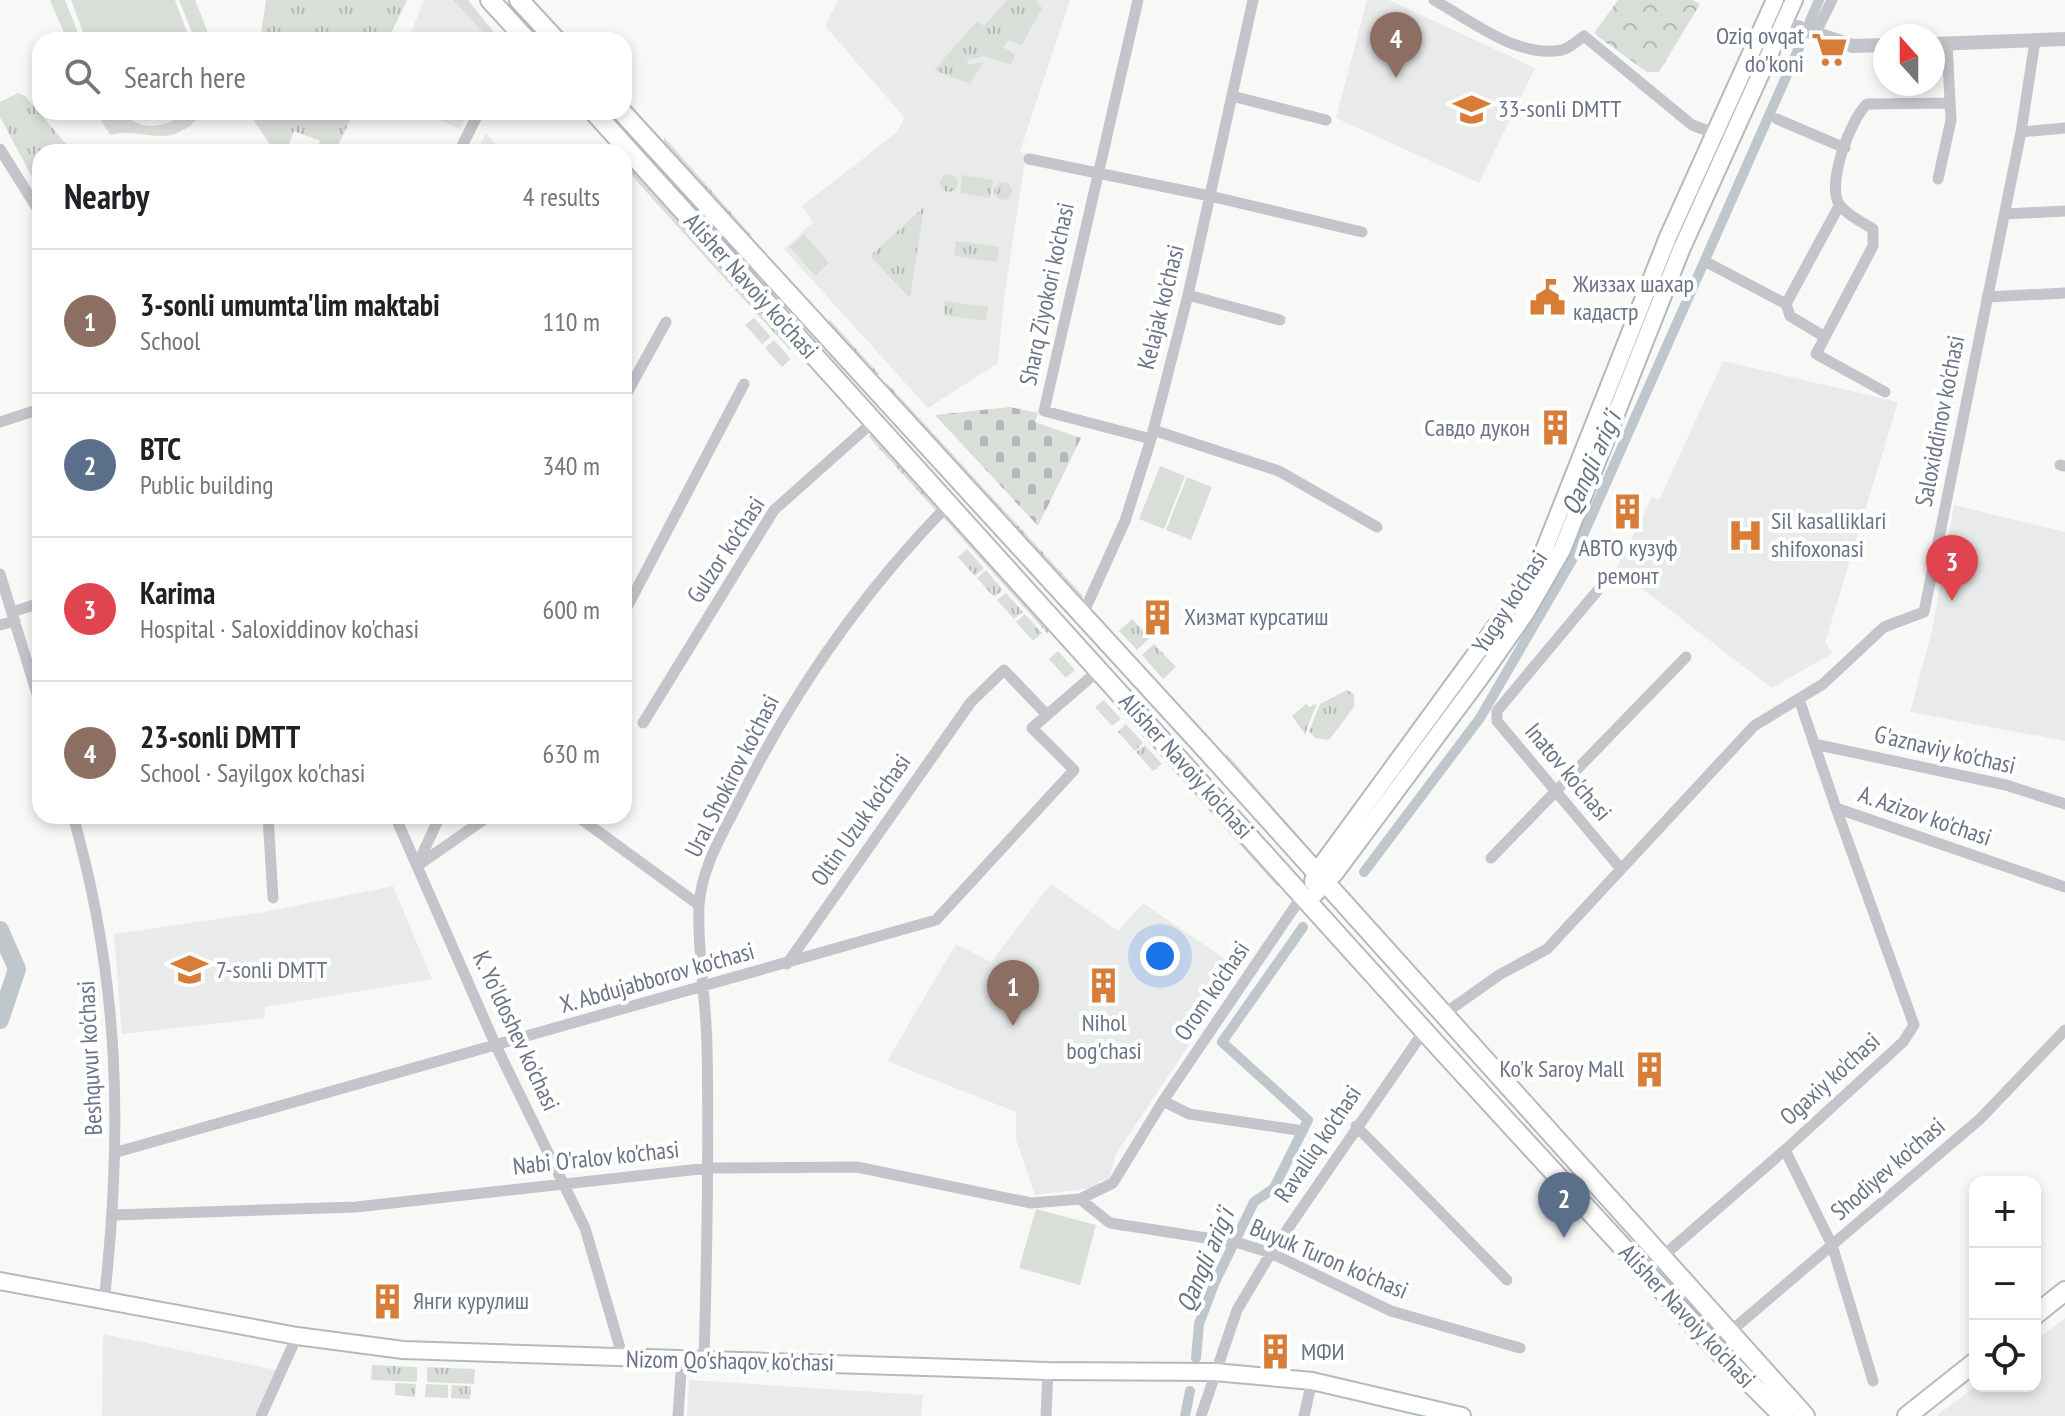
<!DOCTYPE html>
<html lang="en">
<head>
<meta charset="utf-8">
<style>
	:root { --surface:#fff; --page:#f2f2f2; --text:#202124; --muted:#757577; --line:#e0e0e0; --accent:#d77d38 }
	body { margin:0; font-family:"PT Sans Narrow",sans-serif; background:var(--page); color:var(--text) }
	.controls { position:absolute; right:24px; bottom:24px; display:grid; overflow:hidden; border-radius:16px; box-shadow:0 4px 12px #0003 }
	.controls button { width:72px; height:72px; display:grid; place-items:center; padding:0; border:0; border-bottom:2px solid var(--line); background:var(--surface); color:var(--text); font:40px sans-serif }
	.compass { position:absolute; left:1873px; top:24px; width:72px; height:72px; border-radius:50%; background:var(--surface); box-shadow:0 4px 12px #0003; rotate:339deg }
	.you { position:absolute; left:1160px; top:956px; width:28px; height:28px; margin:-20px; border:6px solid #fff; border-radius:50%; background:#1a73e8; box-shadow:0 0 0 12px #1a73e833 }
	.badge { display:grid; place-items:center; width:52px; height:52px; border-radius:50%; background:var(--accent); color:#fff; font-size:26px; font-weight:700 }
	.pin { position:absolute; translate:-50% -66px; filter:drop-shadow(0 2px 4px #0008) }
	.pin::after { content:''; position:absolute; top:42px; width:28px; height:24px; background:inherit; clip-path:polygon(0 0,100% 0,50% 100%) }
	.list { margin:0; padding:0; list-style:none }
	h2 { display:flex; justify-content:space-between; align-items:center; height:104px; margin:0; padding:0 32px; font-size:34px }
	h2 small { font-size:26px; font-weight:400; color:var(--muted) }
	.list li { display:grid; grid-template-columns:52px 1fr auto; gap:24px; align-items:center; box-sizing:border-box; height:144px; padding:0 32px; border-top:2px solid var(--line) }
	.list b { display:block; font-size:30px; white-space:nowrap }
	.list p { margin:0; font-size:26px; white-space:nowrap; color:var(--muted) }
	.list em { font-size:26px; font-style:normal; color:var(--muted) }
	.icon { flex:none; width:44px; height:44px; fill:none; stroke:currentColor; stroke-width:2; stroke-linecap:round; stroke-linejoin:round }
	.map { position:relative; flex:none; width:2065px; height:1416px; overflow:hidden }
	.search { position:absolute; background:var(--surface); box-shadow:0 4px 12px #0003; left:32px; top:32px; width:600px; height:88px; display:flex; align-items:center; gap:20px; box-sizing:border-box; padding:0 28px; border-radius:24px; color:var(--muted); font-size:30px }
	.panel { position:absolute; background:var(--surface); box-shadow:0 4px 12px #0003; left:32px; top:144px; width:600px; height:680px; border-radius:24px }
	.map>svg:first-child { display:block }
	.built { fill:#e9eaea }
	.grass { fill:url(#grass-tufts) }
	.cemetery { fill:url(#cemetery-stones) }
	.park { fill:url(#park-crowns) }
	.pitch { fill:#d9dfd8 }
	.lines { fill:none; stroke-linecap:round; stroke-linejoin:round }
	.canal { stroke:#bfc6cc; stroke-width:10 }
	.river { stroke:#bfc6cc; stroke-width:18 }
	.secondary-casing { stroke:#b5b9be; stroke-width:20 }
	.primary-casing { stroke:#b6b9be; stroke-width:22 }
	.minor { stroke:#c3c5ca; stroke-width:11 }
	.tertiary { stroke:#c3c5ca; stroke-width:14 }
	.secondary { stroke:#fff; stroke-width:16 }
	.primary { stroke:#fff; stroke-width:18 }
	.labels { text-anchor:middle; stroke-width:8; stroke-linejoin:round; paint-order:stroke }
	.poi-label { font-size:24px; fill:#6a7485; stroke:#fff; text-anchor:start }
	.street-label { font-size:24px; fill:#6a7485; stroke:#fff }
	.water-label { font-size:26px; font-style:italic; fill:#667480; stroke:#fff }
</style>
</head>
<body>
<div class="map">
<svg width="2065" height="1416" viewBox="0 0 2065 1416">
	<defs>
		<pattern id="grass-tufts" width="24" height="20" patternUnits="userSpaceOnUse" patternTransform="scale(2)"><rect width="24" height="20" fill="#d9dfd8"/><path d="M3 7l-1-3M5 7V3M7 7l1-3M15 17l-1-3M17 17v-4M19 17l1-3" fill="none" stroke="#b4b9b5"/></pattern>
		<pattern id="cemetery-stones" width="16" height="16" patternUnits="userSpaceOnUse" patternTransform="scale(2)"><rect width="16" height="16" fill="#d9dfd8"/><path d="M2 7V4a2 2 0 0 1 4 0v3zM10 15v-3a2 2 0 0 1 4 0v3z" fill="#b4b9b5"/></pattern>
		<pattern id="park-crowns" width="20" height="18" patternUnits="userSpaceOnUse" patternTransform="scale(2)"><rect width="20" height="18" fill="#d9dfd8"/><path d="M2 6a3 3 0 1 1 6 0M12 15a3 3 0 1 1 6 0" fill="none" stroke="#b4b9b5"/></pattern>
	</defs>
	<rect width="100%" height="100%" fill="#f8f9f7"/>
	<path class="built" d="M424,0H453L490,40H408Z
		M838,0H1070L1020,152L1026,154L1004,298L998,363L928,408L784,249L813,222L802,206L896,133L905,118L825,26Z
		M1367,0H1389L1535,68L1479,183L1336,118Z
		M422,112H468L460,129Z
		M486,133L503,152H476Z
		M1723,361L1898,402L1825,643L1833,653L1772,688L1616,569L1652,497L1659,500Z
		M1954,505L2065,532V741L1910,712L1932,631Z
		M1051,884L1118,931L1143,903L1240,969L1116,1154L1109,1179L1099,1181L1100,1187L1035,1195L1016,1140V1112L887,1061L956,944L991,962Z
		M393,886L432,979L265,1007L264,1018L122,1034L114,934L260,913Z
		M2065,1318V1416H1936L1976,1386H2035V1341Z
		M103,1334L276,1370L256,1416H102Z
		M689,1380L923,1395L921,1416H687Z"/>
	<path class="grass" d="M266,0H407L388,40H260Z
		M453,0H468L500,40H490Z
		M1007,0H1036L1042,8L1022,45L1009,40L1003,47L1015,55L1011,65L984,56L967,60L968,65L983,62L970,84L934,70L977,21L984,26Z
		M18,93L25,96L73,152H40V192L0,117V102Z
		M258,112H354L335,152H315L320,141L294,131L288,147L299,152H275L254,121Z
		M664,137L751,235L748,238L664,143Z
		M624,160L735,284L732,287L624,167Z
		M940 183a9 9 0 1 1 18 0a9 9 0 1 1-18 0Z
		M962,175L993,180L990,198L960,193Z
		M994 191a9 9 0 1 1 18 0a9 9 0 1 1-18 0Z
		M924,207L910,298L870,256Z
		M804,234L829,263L815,276L790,247Z
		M956,241L999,247L997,262L954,256Z
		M738,288L793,347L790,350L735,290Z
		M945,301L988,307L986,321L943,315Z
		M754,318L771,337L762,344L745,325Z
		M830,320L879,374L874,375L826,323Z
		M774,340L791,359L782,367L765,348Z
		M887,383L1084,597L1078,599L886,389Z
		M874,435L941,508L937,512L868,436Z
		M946,513L1048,625V634L942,516Z
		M967,549L984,568L975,576L958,557Z
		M986,570L1003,590L994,597L977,578Z
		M1006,593L1023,612L1014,619L997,600Z
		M1025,614L1042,633L1033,641L1016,622Z
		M1132,619L1150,638L1137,650L1119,631Z
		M1154,644L1176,667L1163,679L1142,655Z
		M1058,651L1075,670L1066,678L1049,659Z
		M1347,690L1354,694V707L1329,740L1315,738L1309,731L1320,704Z
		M1104,700L1121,719L1112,726L1095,707Z
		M1317,703L1305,734L1292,716L1306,704L1310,707Z
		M1135,722L1282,882L1277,886L1131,723Z
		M1126,724L1143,743L1135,751L1118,732Z
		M1145,745L1162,764L1153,771L1136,752Z
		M1227,754L1311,850L1308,853L1224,757Z
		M372,1365L417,1367V1382L371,1380Z
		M427,1367L475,1369L474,1384L427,1382Z
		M395,1383L416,1384L415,1397L395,1395Z
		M426,1384L448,1385V1398L425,1397Z
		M452,1385L471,1386L470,1399L451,1398Z"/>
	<path class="cemetery" d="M1010,407L1038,413L1035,422L1081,438L1038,526L935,415Z"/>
	<path class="park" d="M1618,0H1692L1700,4L1659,72H1647L1597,36L1595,32Z"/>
	<path class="pitch" d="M50,0H65L81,40H67Z
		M71,0H175L190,40H86Z
		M179,0H195L211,40H195Z
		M96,112C102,112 110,110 115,112C128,116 135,125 150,126C170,126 184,112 204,112C168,154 148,126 110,135Z
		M1160,466L1185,476L1164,529L1139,519Z
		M1187,477L1212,487L1191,540L1166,530Z
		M1036,1209L1096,1225L1080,1285L1019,1268Z"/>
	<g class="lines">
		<path class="canal" d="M1810,21L1819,0
			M1364,872L1480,718L1572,560L1802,41
			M1196,1358L1199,1324L1214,1284L1254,1202L1274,1188L1308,1120L1222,1042L1303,927
			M1185,1416L1190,1391"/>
		<path class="river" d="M0,930L17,969L0,1020"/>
		<defs>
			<path id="secondary" d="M1313,882L1315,874L1518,596L1541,558L1668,237L1775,0
				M1307,902L1335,873L1480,678L1525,614L1562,550L1681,250L1794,0
				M0,1281L297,1336L403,1350L1048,1371L1214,1372L1312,1381L1462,1416"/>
			<path id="primary" d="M490,0L527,40
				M519,0L556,40
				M594,112L1437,1045L1718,1351L1783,1416
				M622,112L1209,753L1805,1416
				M2035,1315L2065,1291
				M1907,1416L1975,1362"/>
		</defs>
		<use href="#secondary" class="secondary-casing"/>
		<use href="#primary" class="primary-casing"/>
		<path class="minor" d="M1138,0L1044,411L1151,439
			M1434,0C1470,20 1518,59 1562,50C1570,48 1577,41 1584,36L1692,125L1714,133
			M1816,32L1832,0
			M1232,96L1326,120
			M1777,119L1845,148
			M2021,132L2065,128
			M0,149L40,213
			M459,152L479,112
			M1029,159L1210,196L1362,232
			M1938,179L1951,120L1947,43
			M2005,214L2065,211
			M1710,264L1786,304L1790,316L1825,337
			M1188,295L1280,320
			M1987,297L2065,293
			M1786,304L1839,206
			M1885,392L1816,354L1873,246V229C1862,222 1843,213 1838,202C1828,181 1850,120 1867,104L1950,103
			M624,398L666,322
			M0,422L40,409
			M1153,430L1279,471L1377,527
			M2060,465L2065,466
			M0,574L40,704
			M1598,590L1497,711V721L1621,869
			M12,612L40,603
			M624,613L744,384
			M1082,616L1125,521L1151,439L1188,295L1253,0
			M0,625L15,621
			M1799,699L1836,808L2065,887
			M643,723L774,510L873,422
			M1814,744L2006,785L2065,804
			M1836,808L1914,1025L1903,1042L1785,1150L1832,1245L1873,1381
			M73,816C120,980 123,1133 104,1302
			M268,816L273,898
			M395,816L496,1046L585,1228L623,1358
			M577,816L699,905
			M1491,858L1686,657
			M419,861L440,816
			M417,866L489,816
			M787,964L971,702L1004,670L1047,715L1099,670
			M1444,1014L1499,975L1547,949L1754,726L1823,684L1884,627L1924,612L2021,132L2035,41
			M1163,1101L1189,1114L1297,1130
			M1356,1126L1507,1280
			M117,1152L936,920L1074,770L1032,728L1047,715
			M1080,1199L1110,1223L1239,1243L1271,1253L1391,1311L1520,1348
			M114,1215L356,1207L709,1168L857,1167L1031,1203L1080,1199L1113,1183L1163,1101L1302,896
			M1663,1256L1785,1150
			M1731,1331L1980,1119L2065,1030
			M704,1359C707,1254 709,1149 707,1045C706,1000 697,950 699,906C701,870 721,836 737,805C792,693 861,594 948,505
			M261,1416L297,1336
			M678,1416L682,1358
			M1046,1416L1048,1371
			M1201,1416L1237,1310L1271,1253L1424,1031
			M1304,1416L1312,1381"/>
		<path class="tertiary" d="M1779,34L1797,27L1853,46L1885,45
			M1933,44L2065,39"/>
		<use href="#secondary" class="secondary"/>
		<use href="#primary" class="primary"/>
	</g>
	<defs>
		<symbol id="supermarket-bare" viewBox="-9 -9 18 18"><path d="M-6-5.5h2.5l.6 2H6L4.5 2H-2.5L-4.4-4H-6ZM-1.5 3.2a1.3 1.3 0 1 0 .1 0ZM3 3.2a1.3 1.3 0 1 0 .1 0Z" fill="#d77d38" stroke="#fff" stroke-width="2.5" paint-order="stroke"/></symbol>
		<symbol id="school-bare" viewBox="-9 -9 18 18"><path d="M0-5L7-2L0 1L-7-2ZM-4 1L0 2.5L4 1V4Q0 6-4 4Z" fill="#d77d38" stroke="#fff" stroke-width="2.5" paint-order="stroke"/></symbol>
		<symbol id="civic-bare" viewBox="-9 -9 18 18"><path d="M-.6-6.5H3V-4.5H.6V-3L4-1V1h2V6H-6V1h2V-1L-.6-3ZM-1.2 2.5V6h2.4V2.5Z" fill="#d77d38" stroke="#fff" stroke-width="2.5" paint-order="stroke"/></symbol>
		<symbol id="building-bare" viewBox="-9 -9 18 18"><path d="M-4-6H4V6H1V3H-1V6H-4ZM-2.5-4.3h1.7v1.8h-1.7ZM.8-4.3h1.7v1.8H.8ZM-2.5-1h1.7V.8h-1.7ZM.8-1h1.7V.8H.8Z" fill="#d77d38" stroke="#fff" stroke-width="2.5" paint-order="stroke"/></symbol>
		<symbol id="hospital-bare" viewBox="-9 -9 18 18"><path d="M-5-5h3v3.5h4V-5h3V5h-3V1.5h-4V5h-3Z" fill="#d77d38" stroke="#fff" stroke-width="2.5" paint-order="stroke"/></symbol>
	</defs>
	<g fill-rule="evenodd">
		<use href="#supermarket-bare" x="1804" y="24" width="51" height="51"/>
		<use href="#school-bare" x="1446" y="84" width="51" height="51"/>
		<use href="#civic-bare" x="1522" y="272" width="51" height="51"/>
		<use href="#building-bare" x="1530" y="402" width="51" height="51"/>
		<use href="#building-bare" x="1602" y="486" width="51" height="51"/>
		<use href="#hospital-bare" x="1720" y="510" width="51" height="51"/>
		<use href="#building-bare" x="1132" y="592" width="51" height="51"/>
		<use href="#school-bare" x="164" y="944" width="51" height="51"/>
		<use href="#building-bare" x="1078" y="960" width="51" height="51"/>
		<use href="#building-bare" x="1624" y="1044" width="51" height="51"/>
		<use href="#building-bare" x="362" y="1276" width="51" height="51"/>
		<use href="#building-bare" x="1250" y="1326" width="51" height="51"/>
	</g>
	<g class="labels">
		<g class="poi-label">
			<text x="1804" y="44" text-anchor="end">Oziq ovqat<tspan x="1804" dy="28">do'koni</tspan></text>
			<text x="1498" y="117">33-sonli DMTT</text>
			<text x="1573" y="292">Жиззах шахар<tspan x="1573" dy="28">кадастр</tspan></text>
			<text x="1530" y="436" text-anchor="end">Cавдо дукон</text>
			<text x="1771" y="529">Sil kasalliklari<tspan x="1771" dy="28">shifoxonasi</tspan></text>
			<text x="1628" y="556" text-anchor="middle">АВТО кузуф<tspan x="1628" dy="28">ремонт</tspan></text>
			<text x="1184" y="625">Хизмат курсатиш</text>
			<text x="216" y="978">7-sonli DMTT</text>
			<text x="1104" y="1031" text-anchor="middle">Nihol<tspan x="1104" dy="28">bog'chasi</tspan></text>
			<text x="1624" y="1077" text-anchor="end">Ko'k Saroy Mall</text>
			<text x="413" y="1309">Янги курулиш</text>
			<text x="1301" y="1360">МФИ</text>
		</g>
		<g class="street-label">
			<text transform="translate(751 286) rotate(48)" y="8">Alisher Navoiy ko'chasi</text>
			<text transform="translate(1047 294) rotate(-78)" y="8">Sharq Ziyokori ko'chasi</text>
			<text transform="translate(1161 307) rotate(-76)" y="8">Kelajak ko'chasi</text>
			<text transform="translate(1940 421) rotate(-79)" y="8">Saloxiddinov ko'chasi</text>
			<text transform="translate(726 550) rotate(-57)" y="8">Gulzor ko'chasi</text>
			<text transform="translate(1510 602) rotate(-57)" y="8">Yugay ko'chasi</text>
			<text transform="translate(1945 750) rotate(13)" y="8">G'aznaviy ko'chasi</text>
			<text transform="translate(1186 766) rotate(48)" y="8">Alisher Navoiy ko'chasi</text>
			<text transform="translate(1568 772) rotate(50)" y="8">Inatov ko'chasi</text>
			<text transform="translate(732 776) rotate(-63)" y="8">Ural Shokirov ko'chasi</text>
			<text transform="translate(1925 816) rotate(19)" y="8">A. Azizov ko'chasi</text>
			<text transform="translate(861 820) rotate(-55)" y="8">Oltin Uzuk ko'chasi</text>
			<text transform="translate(657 978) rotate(-16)" y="8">X. Abdujabborov ko'chasi</text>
			<text transform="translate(1212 991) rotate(-56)" y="8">Orom ko'chasi</text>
			<text transform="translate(516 1031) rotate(65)" y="8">K. Yo'ldoshev ko'chasi</text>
			<text transform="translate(90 1058) rotate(-93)" y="8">Beshquvur ko'chasi</text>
			<text transform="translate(1830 1079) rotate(-42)" y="8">Ogaxiy ko'chasi</text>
			<text transform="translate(1318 1144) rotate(-56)" y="8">Ravalliq ko'chasi</text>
			<text transform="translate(596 1158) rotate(-6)" y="8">Nabi O'ralov ko'chasi</text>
			<text transform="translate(1888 1169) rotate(-41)" y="8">Shodiyev ko'chasi</text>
			<text transform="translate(1329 1259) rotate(23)" y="8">Buyuk Turon ko'chasi</text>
			<text transform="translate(1687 1316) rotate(47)" y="8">Alisher Navoiy ko'chasi</text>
			<text transform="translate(730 1361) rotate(1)" y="8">Nizom Qo'shaqov ko'chasi</text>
		</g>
		<g class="water-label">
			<text transform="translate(1591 463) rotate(-66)" y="9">Qangli arig'i</text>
			<text transform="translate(1205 1260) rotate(-67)" y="9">Qangli arig'i</text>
		</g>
	</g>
</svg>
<div class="controls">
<button>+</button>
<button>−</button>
<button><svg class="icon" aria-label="locate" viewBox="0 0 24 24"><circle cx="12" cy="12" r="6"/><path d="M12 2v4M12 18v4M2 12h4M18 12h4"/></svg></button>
</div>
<svg class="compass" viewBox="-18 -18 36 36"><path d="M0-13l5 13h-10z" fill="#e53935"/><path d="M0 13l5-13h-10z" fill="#757577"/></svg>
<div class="you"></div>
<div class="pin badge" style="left:1013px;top:1026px;background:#8d6e63">1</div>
<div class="pin badge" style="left:1564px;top:1238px;background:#5c6f8a">2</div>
<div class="pin badge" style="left:1952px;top:601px;background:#e0444e">3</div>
<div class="pin badge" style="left:1396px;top:78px;background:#8d6e63">4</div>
<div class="search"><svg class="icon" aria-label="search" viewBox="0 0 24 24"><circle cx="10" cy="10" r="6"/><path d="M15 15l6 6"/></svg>Search here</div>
<section class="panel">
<h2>Nearby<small>4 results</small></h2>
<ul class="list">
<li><span class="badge" style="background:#8d6e63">1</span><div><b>3-sonli umumta'lim maktabi</b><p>School</p></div><em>110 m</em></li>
<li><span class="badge" style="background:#5c6f8a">2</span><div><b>BTC</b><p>Public building</p></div><em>340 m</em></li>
<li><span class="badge" style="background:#e0444e">3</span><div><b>Karima</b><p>Hospital · Saloxiddinov ko'chasi</p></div><em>600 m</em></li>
<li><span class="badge" style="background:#8d6e63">4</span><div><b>23-sonli DMTT</b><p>School · Sayilgox ko'chasi</p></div><em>630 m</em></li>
</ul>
</section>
</div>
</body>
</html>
